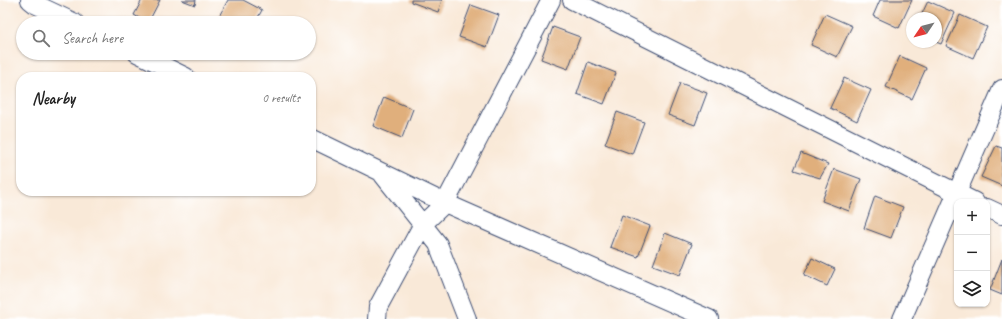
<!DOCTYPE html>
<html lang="en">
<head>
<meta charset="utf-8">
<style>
	:root { --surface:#fff; --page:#f6f6f6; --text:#222; --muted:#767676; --line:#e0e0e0 }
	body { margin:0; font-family:Caveat,sans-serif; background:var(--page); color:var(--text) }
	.controls { position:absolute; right:12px; bottom:12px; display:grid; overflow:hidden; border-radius:8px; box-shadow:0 1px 3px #0004 }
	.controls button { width:36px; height:36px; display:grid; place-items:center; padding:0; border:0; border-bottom:1px solid var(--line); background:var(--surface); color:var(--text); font:20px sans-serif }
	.compass { position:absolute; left:906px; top:12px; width:36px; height:36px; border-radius:50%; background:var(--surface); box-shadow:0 1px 3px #0004; rotate:235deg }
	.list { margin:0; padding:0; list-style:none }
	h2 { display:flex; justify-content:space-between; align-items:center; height:52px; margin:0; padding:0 16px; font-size:17px }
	h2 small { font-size:13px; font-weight:400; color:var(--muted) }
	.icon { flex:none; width:22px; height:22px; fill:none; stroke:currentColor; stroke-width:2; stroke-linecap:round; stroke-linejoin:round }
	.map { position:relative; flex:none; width:1002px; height:319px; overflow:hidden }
	.search { position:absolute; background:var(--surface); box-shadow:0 1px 3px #0004; left:16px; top:16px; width:300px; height:44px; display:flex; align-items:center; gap:10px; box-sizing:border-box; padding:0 14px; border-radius:22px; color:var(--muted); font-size:15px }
	.panel { position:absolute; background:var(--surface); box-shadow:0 1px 3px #0004; left:16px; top:72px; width:300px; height:124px; border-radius:16px }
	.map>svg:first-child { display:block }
	.building { fill:#e0af7b }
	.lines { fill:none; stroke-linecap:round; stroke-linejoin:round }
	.minor-casing { stroke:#3c4b70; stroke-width:20 }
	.minor { stroke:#fff; stroke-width:18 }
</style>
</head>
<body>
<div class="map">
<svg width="1002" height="319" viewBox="0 0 1002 319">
	<rect width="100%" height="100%" fill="#fff"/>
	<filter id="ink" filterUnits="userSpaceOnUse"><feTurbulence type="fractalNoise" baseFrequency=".025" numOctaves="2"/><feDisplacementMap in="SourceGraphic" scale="8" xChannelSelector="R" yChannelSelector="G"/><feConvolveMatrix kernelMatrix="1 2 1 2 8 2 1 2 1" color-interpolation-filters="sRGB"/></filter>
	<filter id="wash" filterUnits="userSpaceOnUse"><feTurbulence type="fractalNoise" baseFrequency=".012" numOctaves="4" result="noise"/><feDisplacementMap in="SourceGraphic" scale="16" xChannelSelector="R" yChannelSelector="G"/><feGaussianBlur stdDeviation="0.9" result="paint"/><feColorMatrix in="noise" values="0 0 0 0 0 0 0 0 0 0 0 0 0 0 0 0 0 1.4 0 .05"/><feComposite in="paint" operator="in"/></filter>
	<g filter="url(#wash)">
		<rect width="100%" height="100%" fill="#f9e9d8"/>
		<g id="blocks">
			<path class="building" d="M142,0H160L148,23L134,15Z
				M182,0H196L195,5Z
				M228,0H243L262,10L255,23H227L218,18Z
				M411,0H442L438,12L411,2Z
				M880,0H912L899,28L873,16Z
				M928,1L955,13L941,44L936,42V18H920Z
				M471,5L499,15L487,47L459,37Z
				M825,14L852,26L837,57L811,45Z
				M960,15L987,27L973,58L946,46Z
				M553,27L580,37L568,69L541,59Z
				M900,56L926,68L912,99L886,87Z
				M588,62L616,73L604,104L577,94Z
				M844,78L871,90L857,121L830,108Z
				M680,83L707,93L695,125L668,115Z
				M384,97L413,109L402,138L373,126Z
				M617,112L644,122L632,154L605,144Z
				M996,146L1002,148V186L981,177Z
				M801,153L828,164L820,178L794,170Z
				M834,169L861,179L849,211L822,201Z
				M875,196L903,207L891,238L864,228Z
				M622,215L650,226L638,257L610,247Z
				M665,233L692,244L680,275L653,265Z
				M812,258L835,269L827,286L804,275Z
				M1002,259V295L990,290Z"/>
		</g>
	</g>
	<g filter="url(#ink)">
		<use href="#blocks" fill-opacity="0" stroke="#3c4b70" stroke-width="1"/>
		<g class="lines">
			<defs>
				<path id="minor" d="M30,0L35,4L75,23
					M572,0L975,202
					M137,53L186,77
					M311,138L445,203L709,319
					M383,175L438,244L467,319
					M987,208L1002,215
					M377,319L378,307L423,224L445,203L551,0
					M902,319L1002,89"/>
			</defs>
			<use href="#minor" class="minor-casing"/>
			<use href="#minor" class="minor"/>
		</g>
	</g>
</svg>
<div class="controls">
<button>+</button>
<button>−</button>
<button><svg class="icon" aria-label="layers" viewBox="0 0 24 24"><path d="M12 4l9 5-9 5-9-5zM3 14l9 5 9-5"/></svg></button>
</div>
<svg class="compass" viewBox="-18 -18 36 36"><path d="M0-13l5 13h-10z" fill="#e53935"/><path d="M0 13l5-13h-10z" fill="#767676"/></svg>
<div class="search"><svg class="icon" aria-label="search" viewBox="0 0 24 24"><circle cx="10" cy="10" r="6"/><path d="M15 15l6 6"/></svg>Search here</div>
<section class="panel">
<h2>Nearby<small>0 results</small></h2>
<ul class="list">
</ul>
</section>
</div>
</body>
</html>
